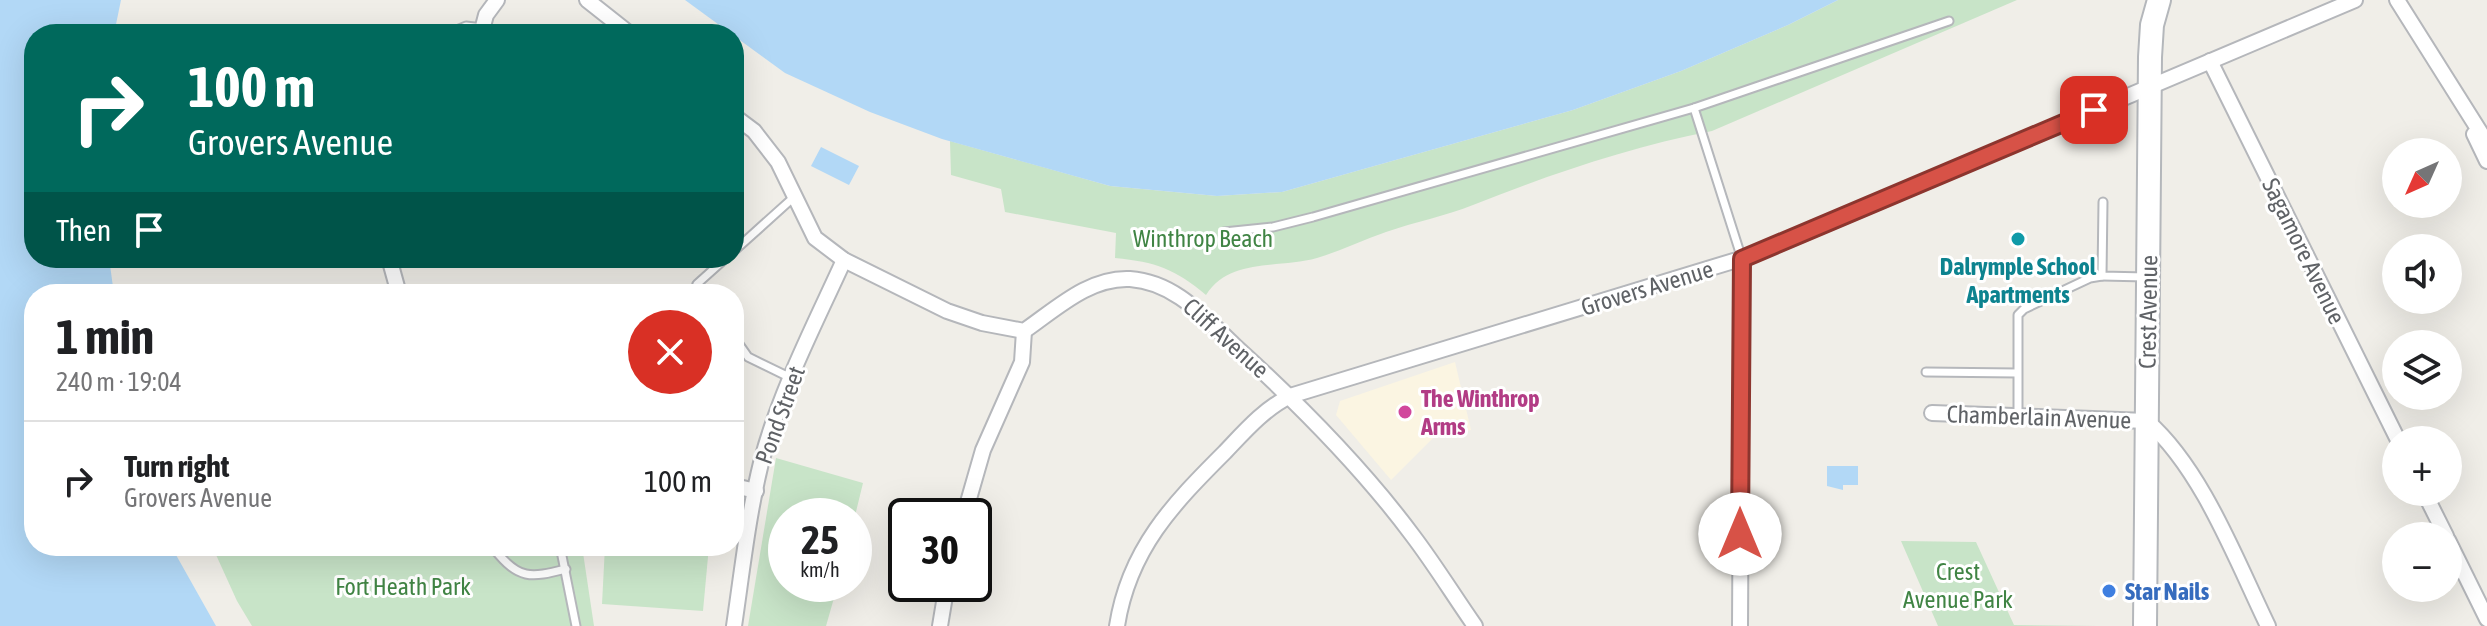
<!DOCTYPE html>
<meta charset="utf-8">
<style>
body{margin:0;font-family:"Asap Condensed",sans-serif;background:#f6f6f6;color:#202124;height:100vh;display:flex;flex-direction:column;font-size:30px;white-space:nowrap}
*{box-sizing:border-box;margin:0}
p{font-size:26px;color:#757577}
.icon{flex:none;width:44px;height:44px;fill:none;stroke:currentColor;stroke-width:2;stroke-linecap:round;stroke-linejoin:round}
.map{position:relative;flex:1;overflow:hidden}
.side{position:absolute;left:24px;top:284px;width:720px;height:272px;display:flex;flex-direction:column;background:#fff;border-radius:32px;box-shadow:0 8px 32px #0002}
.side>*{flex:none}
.guide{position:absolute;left:24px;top:24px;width:720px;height:244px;border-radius:32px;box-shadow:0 8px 32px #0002;background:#00695c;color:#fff;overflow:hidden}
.needle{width:52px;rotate:225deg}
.controls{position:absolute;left:2382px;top:138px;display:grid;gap:16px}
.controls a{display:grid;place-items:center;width:80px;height:80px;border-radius:50%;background:#fff;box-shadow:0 8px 32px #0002;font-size:40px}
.speed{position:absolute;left:768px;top:498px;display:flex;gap:16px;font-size:40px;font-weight:700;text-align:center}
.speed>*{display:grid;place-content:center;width:104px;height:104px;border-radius:50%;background:#fff;box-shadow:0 8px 32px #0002;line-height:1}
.speed small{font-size:20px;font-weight:400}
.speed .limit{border:4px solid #111;border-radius:12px;background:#fff;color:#111}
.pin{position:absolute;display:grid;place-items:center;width:68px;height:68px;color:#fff;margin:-34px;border-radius:16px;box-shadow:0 4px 12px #0006}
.me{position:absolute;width:88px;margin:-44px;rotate:0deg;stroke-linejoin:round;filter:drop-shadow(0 0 6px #0008)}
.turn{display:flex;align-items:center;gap:28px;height:168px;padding:0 32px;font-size:36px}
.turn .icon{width:104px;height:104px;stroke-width:2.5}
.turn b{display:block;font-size:56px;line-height:68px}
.then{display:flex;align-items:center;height:76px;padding:0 32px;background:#0003;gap:16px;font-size:30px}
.round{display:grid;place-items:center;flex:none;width:84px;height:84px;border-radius:42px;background:#f6f6f6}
.headline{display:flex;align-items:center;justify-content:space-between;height:136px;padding:0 32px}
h1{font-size:48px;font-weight:700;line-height:60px}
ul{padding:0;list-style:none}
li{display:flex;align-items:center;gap:24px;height:120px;padding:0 32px;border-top:2px solid #e0e0e0}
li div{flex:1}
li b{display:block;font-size:30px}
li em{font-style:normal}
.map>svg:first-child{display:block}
.commercial{fill:#fbf5e2}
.green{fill:#c8e4c8}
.water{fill:#b2d8f6}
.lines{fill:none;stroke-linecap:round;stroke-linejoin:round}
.service-casing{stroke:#b5b7bb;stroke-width:11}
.minor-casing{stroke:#b5b7bb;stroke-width:18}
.secondary-casing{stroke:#b4b7bb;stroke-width:26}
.service{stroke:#fff;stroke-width:7}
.minor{stroke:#fff;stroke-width:14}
.secondary{stroke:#fff;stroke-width:22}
.route-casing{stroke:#8c352e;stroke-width:20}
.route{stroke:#d75247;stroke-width:14}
.culture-dot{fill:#0f9aa8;stroke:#fff;stroke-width:3}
.hotel-dot{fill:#d1479c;stroke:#fff;stroke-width:3}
.shop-dot{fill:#3f7fe0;stroke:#fff;stroke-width:3}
.labels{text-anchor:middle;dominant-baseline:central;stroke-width:6;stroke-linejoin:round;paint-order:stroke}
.park-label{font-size:24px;fill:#408444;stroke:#fff}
.street-label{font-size:24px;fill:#5f6266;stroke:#fff}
.culture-label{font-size:24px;font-weight:bold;fill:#0d838f;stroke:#fff}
.hotel-label{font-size:24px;font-weight:bold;fill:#b23c85;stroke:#fff;text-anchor:start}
.shop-label{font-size:24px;font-weight:bold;fill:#366cbe;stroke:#fff;text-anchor:start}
</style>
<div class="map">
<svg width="2487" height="626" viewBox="0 0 2487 626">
<rect width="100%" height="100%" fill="#f0eee8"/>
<polygon class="commercial" points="1455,362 1471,430 1433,438 1391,480 1336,415 1340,401"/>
<g class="green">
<path d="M1838 0H2017L1712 131C1630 147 1551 174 1473 205 1445 216 1415 222 1386 232 1363 240 1341 251 1317 258 1279 269 1230 257 1206 295 1175 269 1156 262 1115 258L1116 233 1005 212 1001 189 951 175 950 141 1110 186 1217 196 1282 192 1573 110 1681 71 1788 25Z"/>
<polygon points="776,458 863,483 854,520 854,516 786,516 786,584 838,584 826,626 748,626"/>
<polygon points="1901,541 1976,542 2014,625 2098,626 1938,626"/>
<polygon points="212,546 582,546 594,626 252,626 237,601"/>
<polygon points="605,546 709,546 703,611 602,604"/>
</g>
<g class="water">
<polygon points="0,0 121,0 114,34 34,34 34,258 109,258 114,294 34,294 34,546 171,546 216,626 0,626"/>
<polygon points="685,0 1838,0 1788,25 1681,71 1573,110 1282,192 1217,196 1110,186 942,139 870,112 785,73"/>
<polygon points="821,147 859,166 849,185 811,166"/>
<polygon points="1827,466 1858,466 1858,485 1843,485 1843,490 1827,486"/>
</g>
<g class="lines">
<g class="service-casing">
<g id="service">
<polyline points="447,34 466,26 483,28"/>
<polyline points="1694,108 1742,259"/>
<polyline points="2103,202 2102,276 2146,277"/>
<polyline points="1224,232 1273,227 1313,217 1694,108 1949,21"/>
<polyline points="734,251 794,197"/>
<polyline points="704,294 697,284 726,258"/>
<polyline points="734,337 748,357 791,378"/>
<polyline points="1926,372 2017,373"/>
<polyline points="2018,416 2018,315 2024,309 2090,278 2102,276"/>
<path d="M494 546V549C519 580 530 578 566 569"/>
<polyline points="560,546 576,626"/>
</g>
</g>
<g class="minor-casing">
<g id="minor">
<polyline points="587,0 630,34"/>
<polyline points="2397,0 2487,143"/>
<polyline points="481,34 486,15 497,0"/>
<polyline points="2210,61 2398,440"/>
<path d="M734 116 754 131 778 162 815 238 844 260 947 311 982 323 1024 331C1056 309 1089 277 1130 279 1175 282 1204 317 1235 346 1299 404 1361 466 1413 536 1435 565 1454 596 1475 626"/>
<polyline points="2474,134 2487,161"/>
<polyline points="389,258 399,294"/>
<path d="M1932 413 2147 421C2202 469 2236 560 2268 626"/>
<polyline points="734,486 756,491"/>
<polyline points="2424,492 2446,536"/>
<polyline points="964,516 983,450 1022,362 1024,331"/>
<polyline points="2448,540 2487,619"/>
<path d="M734 626C742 572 748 516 761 463 779 393 814 326 844 260"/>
<polyline points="940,626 947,584"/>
<path d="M1117 626C1129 549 1173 504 1225 452 1245 431 1264 409 1290 396L1750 256 2355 0"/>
<polyline points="1740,626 1742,259"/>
</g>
</g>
<g class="secondary-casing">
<polyline id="secondary" points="2145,626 2150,57 2152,25 2159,0"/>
</g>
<use href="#service" class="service"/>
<use href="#minor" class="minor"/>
<use href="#secondary" class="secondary"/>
</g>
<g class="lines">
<g class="route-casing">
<polyline id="route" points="1740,534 1742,259 2094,110"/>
</g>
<use href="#route" class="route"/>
</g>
<circle class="culture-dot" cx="2018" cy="239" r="8"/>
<circle class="hotel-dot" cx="1405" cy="412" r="8"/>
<circle class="shop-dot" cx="2109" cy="591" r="8"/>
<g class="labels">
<g class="park-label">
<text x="1203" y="238">Winthrop Beach</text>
<text x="1958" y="571">Crest<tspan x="1958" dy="28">Avenue Park</tspan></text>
<text x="403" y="586">Fort Heath Park</text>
</g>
<g class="street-label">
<text transform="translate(2304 251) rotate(64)">Sagamore Avenue</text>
<text transform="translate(1647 288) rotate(-17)">Grovers Avenue</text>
<text transform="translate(2148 312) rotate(-89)">Crest Avenue</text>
<text transform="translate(1226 338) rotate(42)">Cliff Avenue</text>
<text transform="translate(780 415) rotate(-70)">Pond Street</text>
<text transform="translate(2039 417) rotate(2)">Chamberlain Avenue</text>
</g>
<g class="culture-label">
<text x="2018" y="266">Dalrymple School<tspan x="2018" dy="28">Apartments</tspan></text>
</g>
<g class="hotel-label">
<text x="1421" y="398">The Winthrop<tspan x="1421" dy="28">Arms</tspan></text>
</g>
<g class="shop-label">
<text x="2125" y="591">Star Nails</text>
</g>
</g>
</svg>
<div class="controls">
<a><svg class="needle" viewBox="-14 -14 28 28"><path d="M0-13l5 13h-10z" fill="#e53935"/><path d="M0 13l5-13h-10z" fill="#757577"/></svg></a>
<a><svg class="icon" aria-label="sound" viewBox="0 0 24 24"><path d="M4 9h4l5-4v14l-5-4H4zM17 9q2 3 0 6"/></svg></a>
<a><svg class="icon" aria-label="layers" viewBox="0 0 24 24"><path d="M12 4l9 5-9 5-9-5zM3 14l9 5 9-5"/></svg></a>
<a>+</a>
<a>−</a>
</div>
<div class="speed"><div>25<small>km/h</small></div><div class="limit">30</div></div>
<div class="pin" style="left:2094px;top:110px;background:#d93025"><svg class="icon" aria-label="arrive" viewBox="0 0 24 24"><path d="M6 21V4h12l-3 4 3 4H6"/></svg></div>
<svg class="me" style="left:1740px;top:534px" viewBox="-20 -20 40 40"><circle r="19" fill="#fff"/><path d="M0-13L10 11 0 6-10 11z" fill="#d75247"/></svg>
<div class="guide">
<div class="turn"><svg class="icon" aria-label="right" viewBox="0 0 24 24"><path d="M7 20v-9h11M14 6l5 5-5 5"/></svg><div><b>100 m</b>Grovers Avenue</div></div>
<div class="then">Then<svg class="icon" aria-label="arrive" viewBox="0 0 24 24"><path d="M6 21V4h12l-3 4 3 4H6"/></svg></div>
</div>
<section class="side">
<div class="headline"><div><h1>1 min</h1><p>240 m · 19:04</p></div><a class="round" style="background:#d93025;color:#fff"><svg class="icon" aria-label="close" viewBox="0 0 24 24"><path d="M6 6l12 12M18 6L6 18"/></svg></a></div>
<ul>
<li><svg class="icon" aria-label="right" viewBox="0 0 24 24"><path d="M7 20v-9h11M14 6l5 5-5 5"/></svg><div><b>Turn right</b><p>Grovers Avenue</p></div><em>100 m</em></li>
</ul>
</section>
</div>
